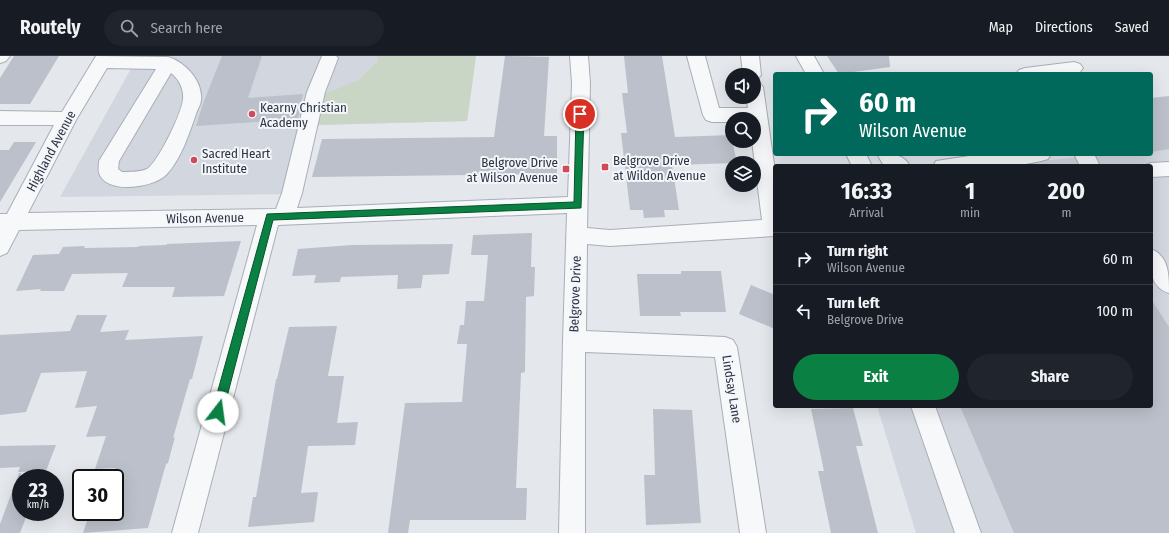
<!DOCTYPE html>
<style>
body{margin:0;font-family:"Fira Sans Condensed",sans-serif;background:#20242c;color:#f1f3f6;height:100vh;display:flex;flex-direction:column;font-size:15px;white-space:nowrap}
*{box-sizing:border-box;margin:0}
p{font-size:13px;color:#9ea1a6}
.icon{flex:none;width:22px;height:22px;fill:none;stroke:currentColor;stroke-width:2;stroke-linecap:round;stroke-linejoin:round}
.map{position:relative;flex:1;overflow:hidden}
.panel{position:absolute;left:773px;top:108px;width:380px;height:244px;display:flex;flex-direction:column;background:#171b24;border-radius:4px;box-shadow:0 4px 16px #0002}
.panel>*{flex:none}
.hud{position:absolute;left:773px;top:16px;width:380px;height:84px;border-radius:4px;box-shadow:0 4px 16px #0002;background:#00695c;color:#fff;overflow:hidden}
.controls{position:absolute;left:725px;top:12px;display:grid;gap:8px}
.controls a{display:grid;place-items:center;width:36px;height:36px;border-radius:50%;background:#171b24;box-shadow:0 4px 16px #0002;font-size:20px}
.speed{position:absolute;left:12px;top:413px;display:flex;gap:8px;font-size:20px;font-weight:700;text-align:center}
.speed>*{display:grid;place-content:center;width:52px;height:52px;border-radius:50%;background:#171b24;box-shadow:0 4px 16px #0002;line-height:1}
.speed small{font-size:10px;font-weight:400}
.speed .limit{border:2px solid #111;border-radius:6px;background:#fff;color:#111}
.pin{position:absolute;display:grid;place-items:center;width:34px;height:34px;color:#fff;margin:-17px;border:2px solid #fff;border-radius:50%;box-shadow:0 1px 4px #0007}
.me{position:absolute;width:44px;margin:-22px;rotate:15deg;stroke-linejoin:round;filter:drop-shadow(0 0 3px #0008)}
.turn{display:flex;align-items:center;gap:14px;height:84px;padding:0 20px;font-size:18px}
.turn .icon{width:52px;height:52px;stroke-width:2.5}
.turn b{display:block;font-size:28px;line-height:34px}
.eta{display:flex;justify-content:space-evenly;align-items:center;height:68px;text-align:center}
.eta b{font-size:24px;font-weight:700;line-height:28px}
.action{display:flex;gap:8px;margin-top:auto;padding:8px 20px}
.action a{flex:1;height:46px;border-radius:24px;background:#0b8043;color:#fff;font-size:16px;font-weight:700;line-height:46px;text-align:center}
.action a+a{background:#20242c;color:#f1f3f6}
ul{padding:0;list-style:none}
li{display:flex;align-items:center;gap:12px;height:52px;padding:0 20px;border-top:1px solid #363941}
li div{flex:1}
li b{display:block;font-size:15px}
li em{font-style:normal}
header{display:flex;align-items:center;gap:24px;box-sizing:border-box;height:56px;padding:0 20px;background:#171b24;border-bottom:1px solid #363941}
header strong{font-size:19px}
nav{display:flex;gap:22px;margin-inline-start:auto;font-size:14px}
.search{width:280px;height:36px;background:#20242c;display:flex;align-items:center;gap:10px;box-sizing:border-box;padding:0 14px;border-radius:22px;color:#9ea1a6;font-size:15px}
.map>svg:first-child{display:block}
.built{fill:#d2d6de}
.green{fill:#c9d6c5}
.building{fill:#bbc0ca}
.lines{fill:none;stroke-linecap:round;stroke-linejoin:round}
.minor-casing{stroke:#a9aeb7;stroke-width:2}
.minor{fill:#f7f8fa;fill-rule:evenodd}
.route{fill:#0b8043;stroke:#07532c}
.poi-dot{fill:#d1495b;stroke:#f4f6f9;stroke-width:1.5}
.labels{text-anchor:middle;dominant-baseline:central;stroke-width:4;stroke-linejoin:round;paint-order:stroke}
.poi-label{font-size:13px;fill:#2b3445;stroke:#f4f6f9;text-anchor:start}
.street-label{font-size:13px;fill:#2b3445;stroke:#f4f6f9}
</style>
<header>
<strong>Routely</strong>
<div class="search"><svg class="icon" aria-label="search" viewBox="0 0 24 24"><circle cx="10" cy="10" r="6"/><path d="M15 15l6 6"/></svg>Search here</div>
<nav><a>Map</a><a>Directions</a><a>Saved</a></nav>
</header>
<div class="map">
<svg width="1169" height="477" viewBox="0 0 1169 477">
<rect width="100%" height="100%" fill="#e4e7ec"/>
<g class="built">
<polygon points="138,0 476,0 467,65 315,69 300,138 60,141"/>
<polygon points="1169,93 1169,477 916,477 877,350 1151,350 1151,110 988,110 1113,98 1151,98 1151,94"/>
</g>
<polygon class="green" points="377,0 476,0 467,65 315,69 325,38 359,24 378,5"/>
<g class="building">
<polygon points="14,0 59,0 30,48 0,48 0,22"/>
<polygon points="222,0 262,0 248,42 303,38 298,63 196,70 204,45"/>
<polygon points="505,0 549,1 544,80 557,80 557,118 312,121 322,83 494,81"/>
<polygon points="624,0 662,0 675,81 731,79 737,107 672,109 679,154 664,154 665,161 644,162 643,154 630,154 621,77 627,77 622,37 628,37"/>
<polygon points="827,0 889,0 890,11 839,18"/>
<polygon points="1169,40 1169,93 1151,96 1151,42"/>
<polygon points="14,86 36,86 0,146 0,94 9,94"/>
<polygon points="532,177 531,211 535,211 534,240 526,241 525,316 521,317 516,432 527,432 526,464 410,464 408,477 388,477 405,347 462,346 467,288 457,288 460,269 464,269 466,245 484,245 488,199 471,199 473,179"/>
<polygon points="241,185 224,240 172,241 175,231 122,231 128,217 72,218 64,235 40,235 41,233 16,235 33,199 59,198 63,191 85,190 84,192 138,191 139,190 166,189 167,188"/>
<polygon points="453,188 449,218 423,219 421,232 397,233 398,219 341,221 340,226 314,227 316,219 292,220 298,193 352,189"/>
<polygon points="681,215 721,215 726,256 680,256 681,260 640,260 637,218 681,218"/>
<polygon points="751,229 775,239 775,273 739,258"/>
<polygon points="1151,243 1169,271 1169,477 1014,477 960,350 1151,350"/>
<polygon points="77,259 107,259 100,276 129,274 125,284 203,280 192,323 190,323 173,382 175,381 168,407 166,408 148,472 83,477 90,456 115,456 115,412 95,413 106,380 86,381 97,350 75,352 87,315 41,317 26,356 0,359 0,279 70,275"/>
<polygon points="337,270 328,320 344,320 337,367 358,366 355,389 308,390 301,437 318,436 314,466 248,471 253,441 256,441 276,323 277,323 289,271"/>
<polygon points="853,352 863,390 856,390 878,477 831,477 818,415 824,415 811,353"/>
<polygon points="653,353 692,354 701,467 646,469 644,419 655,419"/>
<polygon points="56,389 46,415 18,416 20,411 0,412 0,390"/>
<polygon points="19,417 21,417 21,456 28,456 20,477 0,477 0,468"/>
</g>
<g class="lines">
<g class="minor-casing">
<g id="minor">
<polygon points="0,0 10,0 6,5 0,7"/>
<path d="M96 0 168 1C185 6 203 25 201 44 201 48 197 54 196 58 189 78 181 103 167 118 154 132 106 139 99 117 98 114 99 109 99 105L156 13 107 12 76 64 28 157 276 153 282 137 307 36 322 0H336L338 2 325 36 302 137 297 152 568 141 572 27 570 0H588L590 27 587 172 610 174 762 164 752 85H754V63H732V66H712L706 64 703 59 687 0H705L719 52H748L746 41H754V25L760 27 763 31 775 115V180L610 190 587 188 586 275 725 281 733 284 737 291 766 477H740L715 301 585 296V477H559L563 285 567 157 278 169 198 477H172L257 169 19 174 7 197 0 200V158H7L54 69H0V55L62 56ZM171 17C179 23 184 33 183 43 182 57 158 106 147 113 141 116 129 116 122 116L118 113 119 105Z"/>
<polygon points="741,0 759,0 761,19 758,23 754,24 754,19 743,19"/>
<polygon points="796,0 814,0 824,18 806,18"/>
<polygon points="1074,6 1080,8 1083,12 1080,16 1073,18 1016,18 1019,14 1025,12"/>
<polygon points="846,98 866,98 872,110 852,110"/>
<path d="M877 98C891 98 903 97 910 110H884Z"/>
<path d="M982 98H1051L1048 103C1012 114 971 110 933 110L936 105Z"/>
<polygon points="1074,98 1094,98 1100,110 1080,110"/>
<polygon points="1169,106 1169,120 1151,121 1151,110 1143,110 1151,107"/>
<path d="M1151 193C1169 200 1169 219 1169 237 1148 230 1151 211 1151 193Z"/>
<polygon points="911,350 935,350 981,477 955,477"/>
</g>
</g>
<use href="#minor" class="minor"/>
</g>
<polygon class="route" points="580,55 584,58 581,152 273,164 223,356 221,360 218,361 214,360 212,356 267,158 574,146 576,58"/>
<g class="poi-dot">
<circle cx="252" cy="58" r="4"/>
<circle cx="194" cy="104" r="4"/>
<rect x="601" y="107" width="8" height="8" rx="2"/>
<rect x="562" y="109" width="8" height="8" rx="2"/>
</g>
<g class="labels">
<g class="poi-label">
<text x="260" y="51">Kearny Christian<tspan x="260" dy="15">Academy</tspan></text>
<text x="202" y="97">Sacred Heart<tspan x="202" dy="15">Institute</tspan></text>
<text x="613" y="104">Belgrove Drive<tspan x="613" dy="15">at Wildon Avenue</tspan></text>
<text x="558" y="106" text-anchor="end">Belgrove Drive<tspan x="558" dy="15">at Wilson Avenue</tspan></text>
</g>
<g class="street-label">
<text transform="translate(51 95) rotate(-62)">Highland Avenue</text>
<text transform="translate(205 162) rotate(-1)">Wilson Avenue</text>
<text transform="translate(575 238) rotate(-88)">Belgrove Drive</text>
<text transform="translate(732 333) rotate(81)">Lindsay Lane</text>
</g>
</g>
</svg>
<div class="controls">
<a><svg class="icon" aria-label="sound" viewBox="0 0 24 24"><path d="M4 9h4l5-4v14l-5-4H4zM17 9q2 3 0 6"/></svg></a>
<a><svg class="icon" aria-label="search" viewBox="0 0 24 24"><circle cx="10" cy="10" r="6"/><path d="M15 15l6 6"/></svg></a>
<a><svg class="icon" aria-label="layers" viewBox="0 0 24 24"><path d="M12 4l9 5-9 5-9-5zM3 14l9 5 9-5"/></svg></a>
</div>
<div class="speed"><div>23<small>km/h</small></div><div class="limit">30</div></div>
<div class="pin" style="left:580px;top:58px;background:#d93025"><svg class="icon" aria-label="arrive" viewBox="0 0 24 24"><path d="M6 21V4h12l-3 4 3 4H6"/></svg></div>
<svg class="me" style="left:218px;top:356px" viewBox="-20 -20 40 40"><circle r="19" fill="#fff"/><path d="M0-13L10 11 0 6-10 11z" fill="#0b8043"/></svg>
<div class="hud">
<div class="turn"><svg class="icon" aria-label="right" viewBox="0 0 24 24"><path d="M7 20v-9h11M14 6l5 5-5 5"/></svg><div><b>60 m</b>Wilson Avenue</div></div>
</div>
<section class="panel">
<div class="eta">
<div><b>16:33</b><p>Arrival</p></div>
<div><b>1</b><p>min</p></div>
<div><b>200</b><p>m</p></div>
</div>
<ul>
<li><svg class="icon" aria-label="right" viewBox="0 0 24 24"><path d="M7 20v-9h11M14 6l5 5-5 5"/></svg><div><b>Turn right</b><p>Wilson Avenue</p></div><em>60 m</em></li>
<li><svg class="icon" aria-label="left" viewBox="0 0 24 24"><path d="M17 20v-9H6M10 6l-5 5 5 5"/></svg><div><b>Turn left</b><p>Belgrove Drive</p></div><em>100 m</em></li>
</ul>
<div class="action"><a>Exit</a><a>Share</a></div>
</section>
</div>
